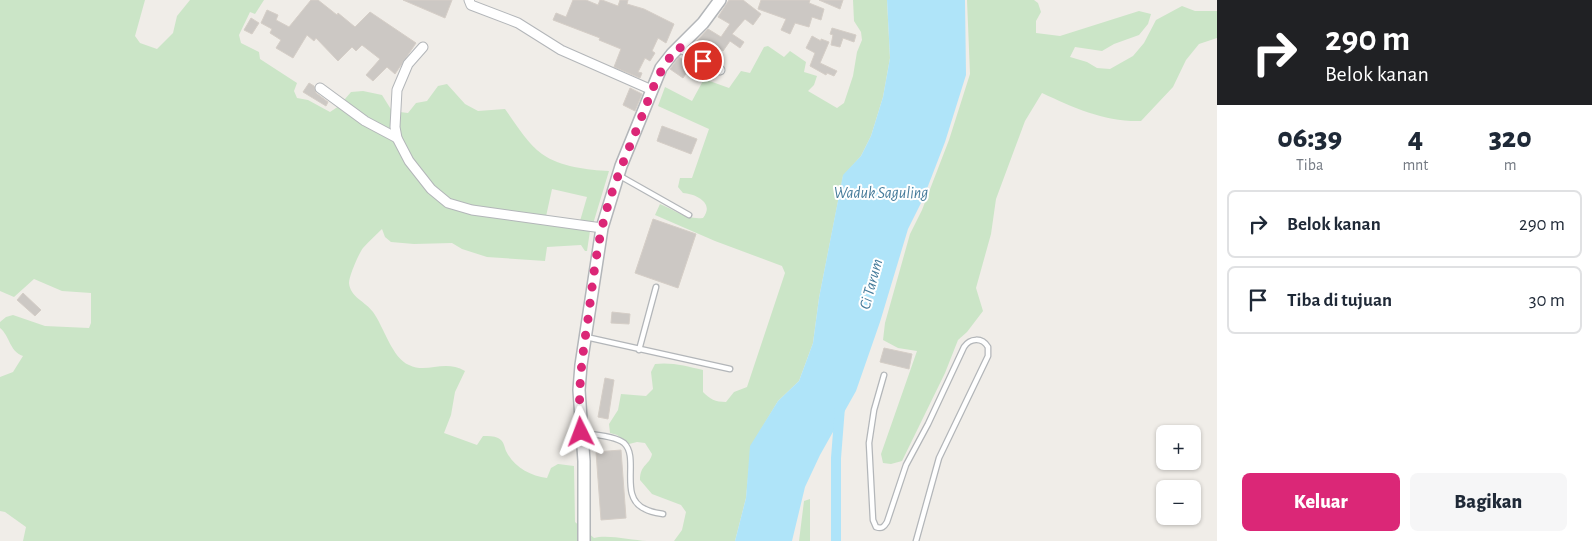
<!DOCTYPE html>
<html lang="id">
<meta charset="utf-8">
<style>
body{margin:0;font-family:"Alegreya Sans",sans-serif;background:#f6f6f7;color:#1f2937;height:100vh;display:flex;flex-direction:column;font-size:19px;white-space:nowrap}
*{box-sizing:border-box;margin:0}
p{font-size:16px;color:#747a83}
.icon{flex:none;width:28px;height:28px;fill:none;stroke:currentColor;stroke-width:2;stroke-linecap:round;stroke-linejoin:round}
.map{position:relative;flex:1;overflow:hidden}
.panel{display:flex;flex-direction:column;background:#fff;width:375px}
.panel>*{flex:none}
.banner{background:#202124;color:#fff;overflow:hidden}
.fabs{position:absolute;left:1156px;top:425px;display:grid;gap:10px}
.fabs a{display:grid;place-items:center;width:45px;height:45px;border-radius:8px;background:#fff;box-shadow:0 1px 4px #0004;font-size:25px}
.pin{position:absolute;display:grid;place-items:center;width:42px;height:42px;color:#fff;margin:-21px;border:2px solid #fff;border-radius:50%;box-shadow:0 1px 5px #0007}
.me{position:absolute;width:55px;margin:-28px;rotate:357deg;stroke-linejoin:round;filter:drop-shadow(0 0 4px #0008)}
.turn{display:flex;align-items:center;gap:18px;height:105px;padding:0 25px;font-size:22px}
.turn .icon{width:65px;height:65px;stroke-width:2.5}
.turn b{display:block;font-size:35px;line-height:42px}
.eta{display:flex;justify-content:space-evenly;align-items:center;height:85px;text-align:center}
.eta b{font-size:30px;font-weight:800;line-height:35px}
.button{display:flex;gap:10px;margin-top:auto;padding:10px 25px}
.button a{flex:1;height:58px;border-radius:8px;background:#db2777;color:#fff;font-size:20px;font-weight:800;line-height:58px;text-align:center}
.button a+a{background:#f6f6f7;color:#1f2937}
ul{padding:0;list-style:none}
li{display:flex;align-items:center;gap:15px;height:68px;margin:0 10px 8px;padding:0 15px;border:2px solid #e0e1e3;border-radius:8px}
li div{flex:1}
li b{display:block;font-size:19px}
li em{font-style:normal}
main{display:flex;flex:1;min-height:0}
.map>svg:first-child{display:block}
.green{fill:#cbe5c7}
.water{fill:#afe4f9}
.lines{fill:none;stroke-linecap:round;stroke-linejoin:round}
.canal{stroke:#afe4f9;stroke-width:10}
.building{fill:#ccc8c4;stroke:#d5cec7}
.service-casing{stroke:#b3b6b9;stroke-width:7}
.minor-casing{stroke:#b3b6b9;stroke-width:11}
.tertiary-casing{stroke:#b3b6b9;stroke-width:14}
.service{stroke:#fff;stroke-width:4.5}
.minor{stroke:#fff;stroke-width:9}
.tertiary{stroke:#fff;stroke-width:11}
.route{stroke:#db2777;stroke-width:9;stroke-dasharray:0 16.2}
.labels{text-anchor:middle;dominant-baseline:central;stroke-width:4;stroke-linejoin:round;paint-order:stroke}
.water-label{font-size:16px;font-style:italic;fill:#457b9a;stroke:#fff}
</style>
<main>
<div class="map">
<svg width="1217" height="541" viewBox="0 0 1217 541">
<rect width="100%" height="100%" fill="#f0ede8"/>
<g class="green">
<path d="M0 0H145L135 36 140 43 157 49 173 33 177 16 190 0H264L255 14 250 12 239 35 241 43 259 52 260 59 297 83 294 91 297 98 308 100 330 112 339 106 351 92 363 91 382 95 392 111 408 113 416 103 427 101 438 86 447 84 465 104 478 111 505 109C516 124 527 143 542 154 560 167 588 170 609 171L593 224 580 221 587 197 552 189 545 221 590 231 587 251H585L581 245 547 247 545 261 487 257 462 249 452 243 414 244 391 242 385 237 382 229C376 235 369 241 363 248 359 253 349 276 349 283 350 297 366 302 373 312 384 327 392 358 409 365 427 374 444 359 465 371L455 392 451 415 444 433 477 445 483 436C488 436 494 436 498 438 504 441 504 446 506 451 514 467 530 476 547 478L551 468 558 464 574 466 575 522 594 538C606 534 632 540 647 541H23L26 527 5 512 0 511V377L13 372 23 356C9 351 10 336 0 328V322L6 317 13 315 45 326 89 328 91 323V293L62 291 34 279 14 297 0 291Z"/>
<path d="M853 0H887L890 58 883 97 871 136 861 156 843 176 819 298 813 343 799 381 778 401 751 446 746 498 735 541H674L682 530 686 512 681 505 652 494 640 480C640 464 650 465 652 454L645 443 637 442 629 444 617 435 610 433 609 424 618 410 621 394 646 396 653 389 651 372 655 364C672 362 686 366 703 370V392C710 399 715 402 726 402L734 392 747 387 785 273 782 266 715 241 655 215 660 204C675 210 686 220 703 218 715 203 696 194 683 193L678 187 680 178H692L709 129 658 106 665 87 692 101 704 79 729 88 741 71 750 73 764 47 768 46 784 57 790 51 806 62 804 72 817 76 814 85 808 91 837 108 844 103 853 76 857 52 862 40 861 32 854 21Z"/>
<path d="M967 0H1034L1038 3 1041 12 1036 21V33L1060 36 1139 11 1151 14 1148 24 1139 35 1114 44 1102 51 1075 47 1070 57 1087 62 1097 68 1110 69 1133 56 1144 43 1156 20 1182 6 1195 11H1217V38L1199 44 1186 60 1173 87 1141 121C1105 122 1074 108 1042 93L1025 121 996 199 991 234 976 288 983 311 967 332 958 340 945 373 902 461 891 464 883 463 881 454 917 351 898 348 883 340 885 323 910 234 922 210 949 140 970 74Z"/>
<polygon points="810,499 810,541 799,541 804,501"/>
</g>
<polygon class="water" points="887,0 965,0 966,75 945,142 923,199 908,229 880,322 856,391 820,455 805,487 792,541 735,541 746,498 750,446 778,401 799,381 813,343 819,298 843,175 861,156 871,136 883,97 890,58"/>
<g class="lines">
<polyline class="canal" points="836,541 836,458 840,407"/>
</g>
<g class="building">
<polygon points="311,0 318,0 337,15 338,13 355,27 370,12 416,43 395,74 387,67 373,81 366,75 380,59 362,45 356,51 352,47 338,61 316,38 314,41 307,35 293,58 276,48 281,40 270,33 272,29 261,23 267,10 278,15 276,20 289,27"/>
<polygon points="403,0 452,0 445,18"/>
<polygon points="573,0 586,0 598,5 600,0 602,0 618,6 620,0 628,0 627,4 644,9 674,24 666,43 658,38 652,51 655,53 650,61 645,58 638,72 642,73 640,78 614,67 621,49 599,40 600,38 553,20 556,13 566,17"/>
<polygon points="729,0 743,0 761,14 753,25 745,19 732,34 744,42 740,48 730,41 723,51 714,45 708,56 694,48 696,45 694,44 708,29 721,37 730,24 718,17"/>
<polygon points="761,0 810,0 809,3 824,9 821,20 812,17 809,27 795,23 790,34 781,30 786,19 758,9"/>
<polygon points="819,0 843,0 840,9"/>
<polygon points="251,18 259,23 252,34 244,30"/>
<polygon points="832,28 856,35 854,42 843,38 840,47 831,45 833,35 830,34"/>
<polygon points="812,36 821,41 821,39 829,42 820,63 837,71 834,76 827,73 826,75 810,66 815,53 806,48"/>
<polygon points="679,57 691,66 683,78 670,69"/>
<polygon points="309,83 314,86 316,93 328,102 326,106 303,92"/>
<polygon points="630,88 642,94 635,111 623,105"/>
<polygon points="662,126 697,139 691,154 657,141"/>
<polygon points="653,219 696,234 678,288 635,273"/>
<polygon points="23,293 41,310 35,316 17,300"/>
<polygon points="612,312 630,314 629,324 611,323"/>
<polygon points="884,348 912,354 909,369 880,362"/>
<polygon points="605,378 614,380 608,419 598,417"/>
<polygon points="621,450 626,518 601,520 596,452"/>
</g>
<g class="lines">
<g class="service-casing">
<g id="service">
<polyline points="620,176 689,215"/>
<polyline points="586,337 730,369"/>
<polyline points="639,350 656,287"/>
<path d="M884 375 874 410 869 443 873 520 876 527C882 529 884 527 887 522L906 465 928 424 964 347C970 338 982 337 988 347V356L939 458 916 541"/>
<path d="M582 433C592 434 616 436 624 443 640 458 618 497 645 509 650 512 657 513 663 514"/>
</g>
</g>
<g class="minor-casing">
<g id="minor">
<polyline points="469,0 471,5 518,23 561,50 652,90"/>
<polyline points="423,47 408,64 397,90 395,127 397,138 409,161 431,189 448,203 472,210 602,228"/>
<polyline points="679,47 720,70"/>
<polyline points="320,88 365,121 397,138"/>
</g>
</g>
<g class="tertiary-casing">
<polyline id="tertiary" points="584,541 584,461 579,390 581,365 602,228 621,166 661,68 672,54 703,23 720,0"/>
</g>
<use href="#service" class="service"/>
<use href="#minor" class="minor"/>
<use href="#tertiary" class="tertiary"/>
</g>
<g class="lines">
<path class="route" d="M581 432C577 394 582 357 588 319 592 289 595 258 602 228 610 191 626 156 640 121 651 94 658 68 679 47L703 61"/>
</g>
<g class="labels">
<g class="water-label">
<text x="881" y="193">Waduk Saguling</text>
<text transform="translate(871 284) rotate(-75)">Ci Tarum</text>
</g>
</g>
</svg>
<div class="fabs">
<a>+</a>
<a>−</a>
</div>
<div class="pin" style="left:703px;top:61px;background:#d93025"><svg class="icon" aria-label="arrive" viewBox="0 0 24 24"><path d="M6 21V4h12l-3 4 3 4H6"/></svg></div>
<svg class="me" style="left:581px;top:432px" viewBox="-20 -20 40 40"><path d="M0-17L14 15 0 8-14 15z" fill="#db2777" stroke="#fff" stroke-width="4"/></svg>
</div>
<section class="panel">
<div class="banner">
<div class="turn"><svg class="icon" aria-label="right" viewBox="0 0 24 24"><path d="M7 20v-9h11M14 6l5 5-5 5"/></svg><div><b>290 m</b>Belok kanan</div></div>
</div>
<div class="eta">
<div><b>06:39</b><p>Tiba</p></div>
<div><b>4</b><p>mnt</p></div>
<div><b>320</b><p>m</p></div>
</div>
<ul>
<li><svg class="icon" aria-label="right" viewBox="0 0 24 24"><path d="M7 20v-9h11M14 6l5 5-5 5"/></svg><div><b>Belok kanan</b></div><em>290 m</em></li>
<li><svg class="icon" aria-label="arrive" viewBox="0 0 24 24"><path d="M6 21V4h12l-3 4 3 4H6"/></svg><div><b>Tiba di tujuan</b></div><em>30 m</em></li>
</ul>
<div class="button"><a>Keluar</a><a>Bagikan</a></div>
</section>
</main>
